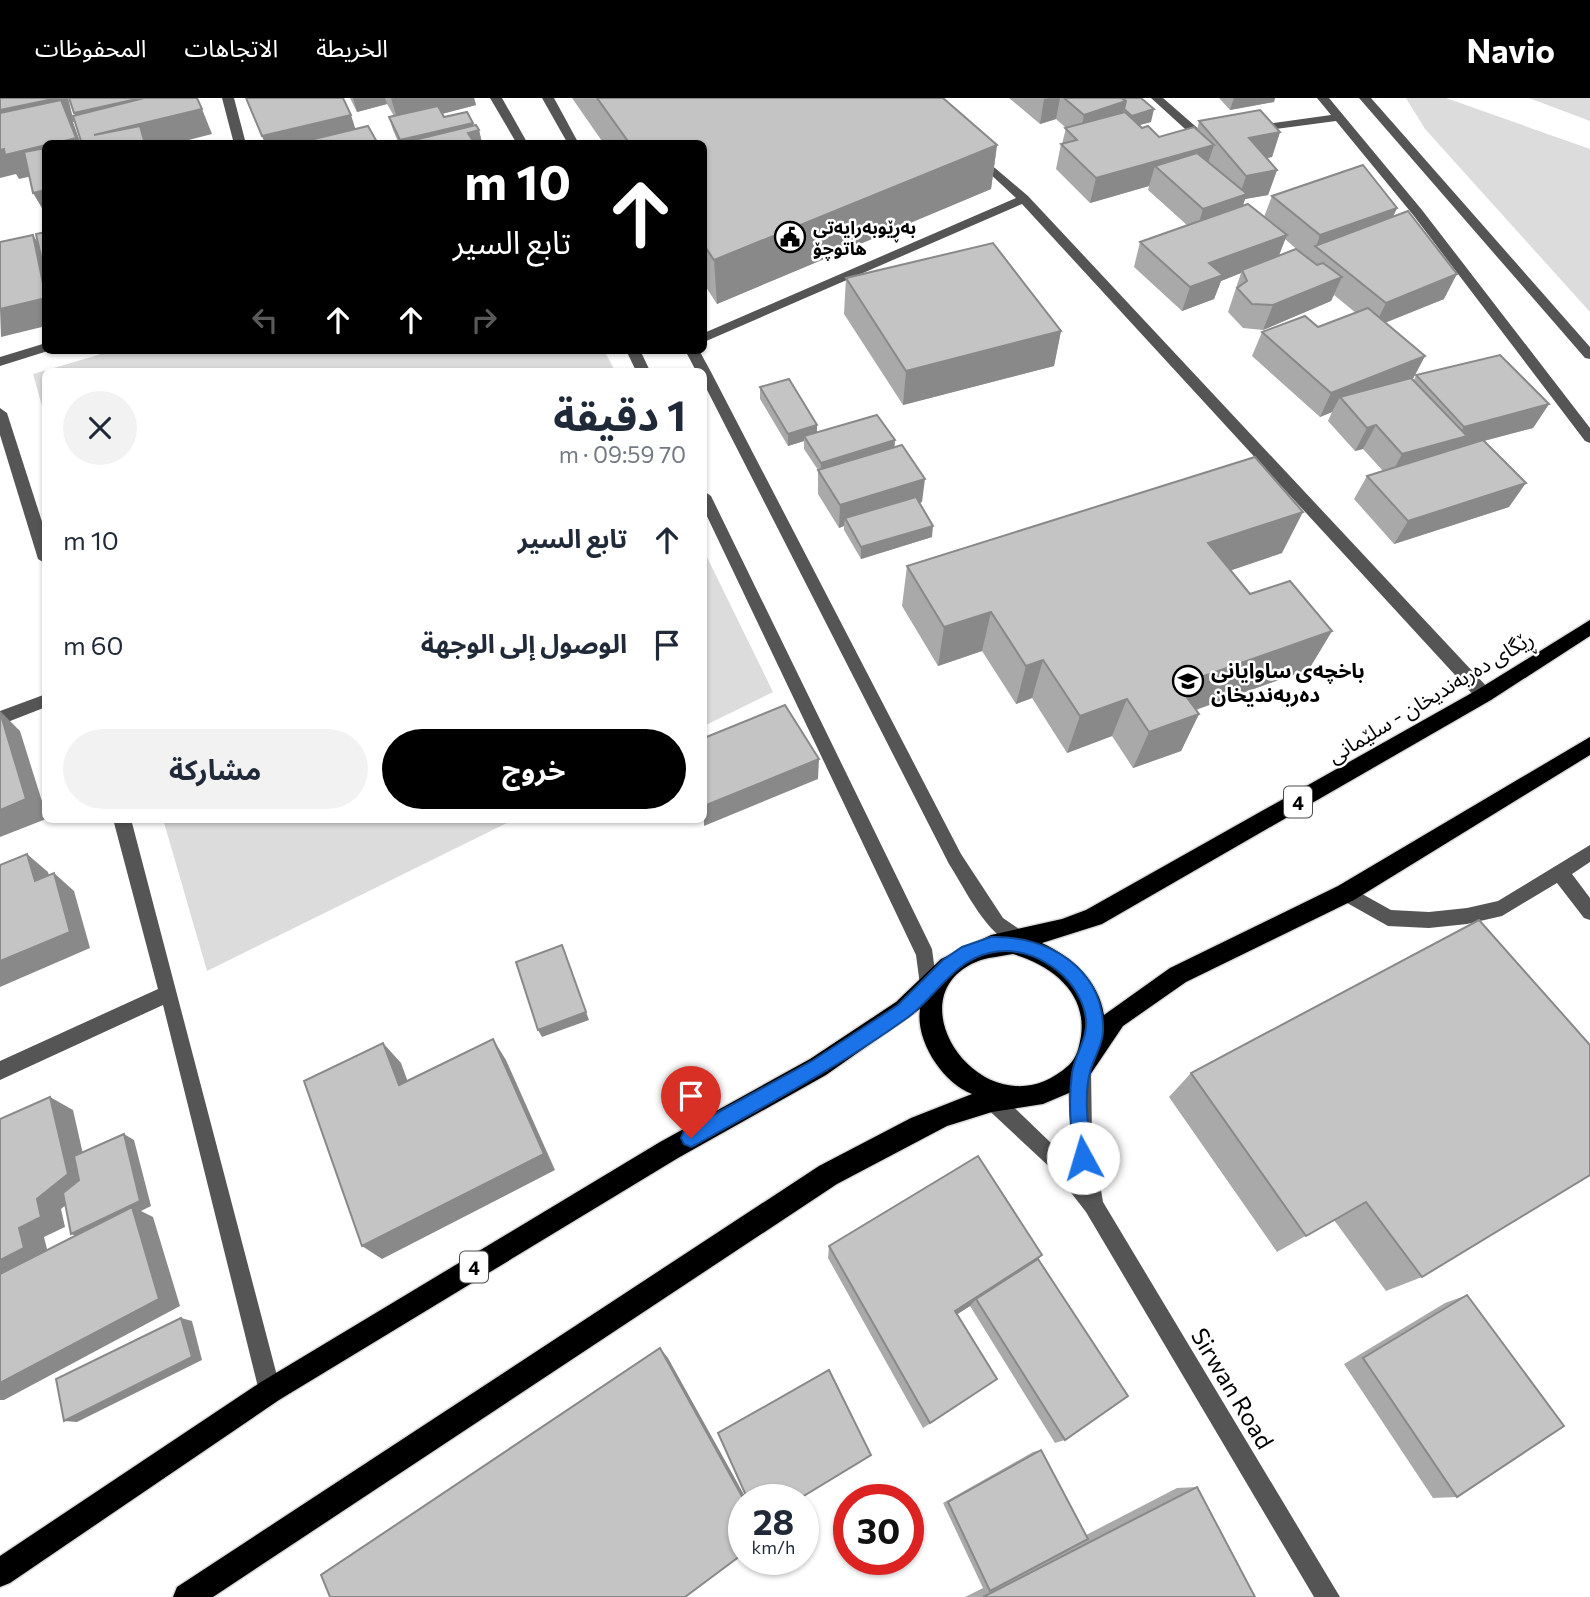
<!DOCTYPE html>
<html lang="ar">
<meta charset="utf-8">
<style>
body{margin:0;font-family:Commissioner,"Noto Sans Arabic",sans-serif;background:#f2f2f3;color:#1f2937;direction:rtl;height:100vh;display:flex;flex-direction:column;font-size:26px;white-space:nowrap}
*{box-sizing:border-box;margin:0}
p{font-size:23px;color:#747a83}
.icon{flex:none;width:38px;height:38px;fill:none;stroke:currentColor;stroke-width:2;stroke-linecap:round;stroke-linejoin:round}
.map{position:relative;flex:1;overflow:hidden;direction:ltr}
.side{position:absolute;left:42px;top:270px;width:665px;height:455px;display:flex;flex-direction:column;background:#fff;border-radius:10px;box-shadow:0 2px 5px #0004;direction:rtl}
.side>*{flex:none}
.hud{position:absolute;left:42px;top:42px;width:665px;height:214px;border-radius:10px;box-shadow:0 2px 5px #0004;direction:rtl;background:#000;color:#fff;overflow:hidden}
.speed{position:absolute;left:728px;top:1386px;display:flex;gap:14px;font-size:35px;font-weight:700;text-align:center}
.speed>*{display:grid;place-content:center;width:91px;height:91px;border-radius:50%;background:#fff;box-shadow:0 2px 5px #0004;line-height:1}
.speed small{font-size:18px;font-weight:400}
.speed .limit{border:10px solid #d22;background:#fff;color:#111}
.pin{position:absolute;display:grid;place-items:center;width:60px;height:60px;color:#fff;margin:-72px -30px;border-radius:50% 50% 50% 0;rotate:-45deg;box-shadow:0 0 7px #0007}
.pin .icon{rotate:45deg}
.me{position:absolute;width:77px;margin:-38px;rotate:354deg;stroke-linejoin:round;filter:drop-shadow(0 0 5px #0008)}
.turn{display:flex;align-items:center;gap:24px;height:147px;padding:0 21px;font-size:32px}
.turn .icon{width:91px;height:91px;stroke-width:2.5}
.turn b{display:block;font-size:49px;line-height:60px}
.lanes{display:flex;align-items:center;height:66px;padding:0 21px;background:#0003;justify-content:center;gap:35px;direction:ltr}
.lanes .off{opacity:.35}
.round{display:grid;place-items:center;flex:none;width:74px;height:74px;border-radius:37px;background:#f2f2f3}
.headline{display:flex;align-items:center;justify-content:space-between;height:119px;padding:0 21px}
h1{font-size:42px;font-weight:700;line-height:52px}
.primary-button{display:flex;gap:14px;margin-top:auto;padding:14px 21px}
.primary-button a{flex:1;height:80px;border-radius:42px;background:#000;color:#fff;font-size:28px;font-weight:700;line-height:80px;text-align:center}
.primary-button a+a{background:#f2f2f3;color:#1f2937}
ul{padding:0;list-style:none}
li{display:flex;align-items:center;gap:21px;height:105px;padding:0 21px}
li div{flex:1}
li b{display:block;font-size:26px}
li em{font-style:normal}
header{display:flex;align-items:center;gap:42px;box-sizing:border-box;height:98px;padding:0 35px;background:#000;color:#fff}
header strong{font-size:33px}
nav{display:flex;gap:38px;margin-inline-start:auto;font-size:24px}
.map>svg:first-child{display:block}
.green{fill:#dcdcdc}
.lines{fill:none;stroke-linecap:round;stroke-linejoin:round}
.highway-casing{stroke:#dbdbdb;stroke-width:3}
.minor{fill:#555;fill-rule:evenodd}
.highway{fill:#000;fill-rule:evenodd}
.wall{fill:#a9a9a9;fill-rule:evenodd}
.shaded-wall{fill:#898989}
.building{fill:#c4c4c4;stroke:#898989;stroke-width:2}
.route{fill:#1a73e8;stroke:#114b97;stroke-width:2}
.labels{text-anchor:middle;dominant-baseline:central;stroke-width:5;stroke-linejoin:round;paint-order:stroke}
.far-poi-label{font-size:18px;font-weight:bold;fill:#000;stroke:#fff;text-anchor:start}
.shield{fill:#fff;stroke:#4c4c4c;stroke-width:2}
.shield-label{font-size:19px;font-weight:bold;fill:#000}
.poi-label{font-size:21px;font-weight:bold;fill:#000;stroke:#fff;text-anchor:start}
.street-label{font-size:21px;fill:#000;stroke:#fff}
.near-street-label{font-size:24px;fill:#000;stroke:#fff}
</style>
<header>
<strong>Navio</strong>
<nav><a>الخريطة</a><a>الاتجاهات</a><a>المحفوظات</a></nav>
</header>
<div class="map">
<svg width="1590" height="1499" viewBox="0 0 1590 1499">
<rect width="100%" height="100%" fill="#fff"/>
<g class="green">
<polygon points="1406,0 1446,0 1590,51 1590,214 1425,31"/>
<polygon points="1529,0 1590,0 1590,23"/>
<polygon points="115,252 604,252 615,273 46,273 45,319 33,276"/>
<polygon points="704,453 773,594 704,628"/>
<polygon points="163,721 515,721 207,873"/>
</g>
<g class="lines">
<g class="highway-casing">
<path id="highway" d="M1590 522V538L1491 602 1102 826 1042 845C1072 859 1099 883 1104 917L1170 870 1338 788 1590 639V657L1354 802 1186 884 1123 928 1088 980 1069 995 1043 1006 992 1014 947 1028 837 1086 213 1499H173L177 1489 819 1068 911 1020 972 996C943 985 915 943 920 911L826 977 678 1060 279 1302 10 1485 0 1489V1458L261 1284 660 1044 810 961 896 904 941 861 991 837 1062 821 1086 812 1477 592ZM1013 856C1051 867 1087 894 1081 938 1079 949 1077 959 1069 967 987 1042 885 896 981 862 991 859 1003 858 1013 856Z"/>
</g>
<g class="minor">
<polygon points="222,0 234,0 246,46 234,46"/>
<polygon points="490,0 502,0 528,46 517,46"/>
<polygon points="542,0 554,0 579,46 568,46"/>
<polygon points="1151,0 1163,0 1202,34 1211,34 1217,37 1211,40 1195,40"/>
<polygon points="1317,0 1329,0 1422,112 1590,330 1590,345 1585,343 1414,118 1336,23 1252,34 1246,31 1252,28 1331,17"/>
<polygon points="1359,0 1371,0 1590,249 1590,261 1585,260"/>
<polygon points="976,54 1028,98 1490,592 1492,597 1490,602 1478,602 1022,106 704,244 704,235 1016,100 972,59 970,57"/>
<polygon points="46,245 46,252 51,252 0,268 0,259"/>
<polygon points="626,252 640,252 650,273 636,273"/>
<path d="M685 252H699L711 274 961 756 1003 820 1032 840 1035 846 1032 852 1026 854C987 840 970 799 949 766L704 286V273H696Z"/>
<polygon points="0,310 7,315 46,436 46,466 38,461 0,337"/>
<polygon points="704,393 711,398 932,851 938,896 936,902 929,905 922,902 916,857 704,412"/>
<polygon points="46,596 46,609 0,627 0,613"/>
<polygon points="113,721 131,721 281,1293 278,1301 270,1304 262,1301 259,1293 163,907 0,982 0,963 158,891"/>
<polygon points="1590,747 1590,764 1572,776 1590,800 1590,822 1584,820 1557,785 1502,818 1467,826 1429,830 1388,828 1340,801 1337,795 1340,789 1346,787 1391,812 1429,814 1467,810 1498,803"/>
<path d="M1081 963 1088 965 1091 972 1092 1038 1103 1104 1340 1499H1314L1086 1114 1055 1074 981 1005 978 998 981 991 988 988 995 991 1076 1069C1072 1041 1063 991 1074 965Z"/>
</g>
<use href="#highway" class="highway"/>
</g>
<g class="wall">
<polygon points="350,0 474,0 476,7 442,16 444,19 474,28 479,32 482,45 399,46 393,32 389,19 394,18 387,6 357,14"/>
<polygon points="572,0 943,0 997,47 991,91 717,206 704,186 704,46 604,46"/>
<path d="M1009 0H1141L1151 24 1139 27 1142 30 1159 39 1197 32 1199 23 1280 34 1272 59 1267 60 1277 72 1268 97 1245 101 1243 108 1264 119 1272 98 1397 110 1393 119 1444 201 1385 225 1425 258 1413 281 1414 282 1416 277 1549 306 1533 330 1484 343 1509 409 1394 446 1354 401 1367 378 1383 373 1363 351 1355 353 1328 323 1332 314 1320 319 1252 258 1262 234 1318 229 1356 215 1334 197 1331 203 1263 232 1243 230 1228 214 1241 175 1221 183 1214 201 1182 213 1134 169 1140 144 1188 128 1148 92 1149 88 1090 105 1056 71 1061 46H1062L1066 30 1056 21 1040 26ZM1285 141 1309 162 1279 158Z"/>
<polygon points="1219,0 1275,0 1274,4 1230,12"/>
<polygon points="846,180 1061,233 1054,268 903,307 844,216"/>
<polygon points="760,289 817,327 817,335 895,342 894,350 922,404 919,405 932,439 861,461 844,432 844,428 839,430 818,396 818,372 804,351 804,343 788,348 760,301"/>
<polygon points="1282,455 1230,472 1250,496 1332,533 1309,571 1196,612 1199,616 1181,653 1133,670 1112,638 1067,655 1032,600 1016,606 982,553 938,568 902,508 907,468"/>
<polygon points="1479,822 1422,1179 1386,1193 1334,1122 1277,1154 1169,999 1191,975"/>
<polygon points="829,1148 1042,1157 1038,1161 1065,1342 1055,1345 970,1208 957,1216 987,1288 923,1330 828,1160"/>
<polygon points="1467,1197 1457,1399 1433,1400 1344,1266 1445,1205"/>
<polygon points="1041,1352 1086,1437 1177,1390 1197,1389 1255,1499 965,1499 983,1490 943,1405 1033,1354"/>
</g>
<g class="shaded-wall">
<polygon points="58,0 68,0 74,24 73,24 81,46 53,46 0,40 0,12"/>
<polygon points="71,0 202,11 212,36 173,46 98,46 87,40 74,15"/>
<polygon points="353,0 385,0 387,6 357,14"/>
<polygon points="391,0 474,0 476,7 399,27"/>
<polygon points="1049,0 1060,0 1056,21 1040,26 1044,1"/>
<polygon points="1234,0 1275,0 1274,4 1230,12"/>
<polygon points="1126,3 1120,28 1079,41 1084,17"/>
<polygon points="1154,11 1151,24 1129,30 1132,18"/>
<polygon points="351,17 359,42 311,46 265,46 262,38"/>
<polygon points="473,25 475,33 479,32 482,45 401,46 400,42"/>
<polygon points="1280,34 1272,59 1241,65 1249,40"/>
<polygon points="0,42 46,47 46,75 19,81 16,76 0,80"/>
<polygon points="997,47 991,91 717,206 714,162"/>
<polygon points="1214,47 1206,71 1155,68 1149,88 1090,105 1096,80"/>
<polygon points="1277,72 1268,97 1245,101 1238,121 1196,135 1203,111 1239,99 1246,78"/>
<polygon points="46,92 46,117 33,95"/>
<polygon points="1397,110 1385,135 1316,149 1320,137"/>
<polygon points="33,137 46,157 46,199"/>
<polygon points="1287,137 1277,162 1242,172 1241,175 1221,183 1214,201 1182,213 1190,189 1209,165"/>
<polygon points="1457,176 1444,201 1374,229 1386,205"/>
<polygon points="1342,179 1331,203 1263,232 1273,207"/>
<polygon points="46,200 46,228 1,239 0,211"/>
<polygon points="1061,233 1054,268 903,307 906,273"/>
<polygon points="1425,258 1412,282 1340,299 1332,314 1320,319 1331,295"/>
<polygon points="1549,306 1533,330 1460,349 1389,380 1402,356 1456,341 1464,329"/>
<polygon points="817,327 817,340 804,338 804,343 788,348 788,336"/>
<polygon points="1376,327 1363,351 1355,353 1367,330"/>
<polygon points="895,342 894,354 821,377 821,365"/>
<polygon points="925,381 922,404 848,427 845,420 844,428 839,430 840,407"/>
<polygon points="1526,385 1509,409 1394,446 1408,423"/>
<polygon points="1303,414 1282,455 1191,486 1208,445"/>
<polygon points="933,428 932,439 861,461 861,449"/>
<polygon points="991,514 982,553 938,568 944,529"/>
<polygon points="1332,533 1309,571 1161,624 1178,587"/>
<polygon points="1043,562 1032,600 1016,606 1026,568"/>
<polygon points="1127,601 1112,638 1067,655 1080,618"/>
<polygon points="0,613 20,633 46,716 46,721 0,739"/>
<polygon points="1199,616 1181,653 1133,670 1149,634"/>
<polygon points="819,661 818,681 704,728 704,708"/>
<polygon points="27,756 48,774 56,801 35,783"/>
<polygon points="54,775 74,793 90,850 0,889 0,863"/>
<polygon points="565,856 589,922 542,939 538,932"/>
<polygon points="493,941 506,962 555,1072 382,1161 362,1148"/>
<polygon points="383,945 401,965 416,1006 399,987"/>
<polygon points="50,999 73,1012 90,1087 61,1111 65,1129 44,1139 49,1159 0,1184 0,1162 37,1101"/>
<polygon points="124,1036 134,1042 151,1108 141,1113 153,1119 180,1208 4,1302 0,1302 0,1285 83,1140 71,1136"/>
<polygon points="1042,1157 1030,1170 976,1201 970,1208 947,1223 955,1213"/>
<polygon points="181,1220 192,1223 202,1262 77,1324 64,1323"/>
<polygon points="660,1250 668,1260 747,1402 744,1402"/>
</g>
<g class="building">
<polygon points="0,0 58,0 0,12"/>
<polygon points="69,0 141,0 74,15"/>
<polygon points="144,0 197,0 202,11 94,37 140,28 145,46 82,46 73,18"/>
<polygon points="246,0 343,0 351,17 262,38"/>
<polygon points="597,0 943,0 997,47 714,162 704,147 704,46 630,46"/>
<polygon points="1064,0 1121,0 1126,3 1084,17"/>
<polygon points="1122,0 1141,0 1154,11 1132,18 1124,11 1126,3"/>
<polygon points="61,2 76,40 53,46 46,46 46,47 5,57 4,51 0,52 0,15"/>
<polygon points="438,8 444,19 467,14 473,25 400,42 389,19"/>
<polygon points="1260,12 1280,34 1249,40 1277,72 1246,78 1199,23"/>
<polygon points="1125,14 1142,30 1148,28 1159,39 1194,29 1214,47 1096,80 1061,46 1077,42 1065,30"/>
<polygon points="476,27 479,32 468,35 475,46 407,46 406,44"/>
<polygon points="368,28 377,44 373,46 312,46 310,42"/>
<polygon points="46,50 46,92 33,95 24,54"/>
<polygon points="1197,55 1247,96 1203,111 1155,68"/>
<polygon points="1363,67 1397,110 1320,137 1272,98"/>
<polygon points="1248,106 1287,137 1209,165 1223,177 1190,189 1140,144"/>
<polygon points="1408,113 1457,176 1386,205 1315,148"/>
<polygon points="46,134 46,181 36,136"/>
<polygon points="33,137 46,200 0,211 0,144"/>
<polygon points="993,145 1061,233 906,273 846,180"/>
<polygon points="1296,151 1317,167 1323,165 1342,179 1273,207 1252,206 1237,190 1247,183 1242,172"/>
<polygon points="1368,210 1425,258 1331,295 1262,234 1305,218 1318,229"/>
<polygon points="1500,257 1549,306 1464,329 1416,277"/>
<polygon points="1411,280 1467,338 1402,356 1376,327 1367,330 1340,299"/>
<polygon points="789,281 817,327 788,336 760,289"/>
<polygon points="877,317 895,342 821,365 804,338"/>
<polygon points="1483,342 1526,385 1408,423 1367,378"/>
<polygon points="902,347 925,381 840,407 818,372"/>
<polygon points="1255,359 1303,414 1208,445 1250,496 1290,483 1332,533 1178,587 1199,616 1149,634 1127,601 1080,618 1043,562 1026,568 991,514 944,529 907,468"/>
<polygon points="916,399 933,428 861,449 845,420"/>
<polygon points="785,607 819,661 704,708 704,640"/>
<polygon points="0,614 26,701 0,712"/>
<polygon points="27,756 35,783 54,775 70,834 0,863 0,767"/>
<polygon points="1479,822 1590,947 1590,1077 1422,1179 1366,1104 1306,1138 1191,975"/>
<polygon points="562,847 586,914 538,932 516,864"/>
<polygon points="493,941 544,1056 362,1148 304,983 383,945 399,987"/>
<polygon points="50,999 68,1076 37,1101 41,1119 19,1130 24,1150 0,1162 0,1021"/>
<polygon points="124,1036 140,1103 71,1136 63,1095 79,1082 74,1058"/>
<polygon points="978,1058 1042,1157 955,1213 997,1281 930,1325 829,1148"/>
<polygon points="132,1109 159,1201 0,1285 0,1176"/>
<polygon points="1038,1161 1128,1298 1065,1342 976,1201"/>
<polygon points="1467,1197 1564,1328 1457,1399 1363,1260"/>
<polygon points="181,1220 192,1259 64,1323 56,1281"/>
<polygon points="660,1250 744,1402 744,1455 685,1499 330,1499 321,1477"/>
<polygon points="829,1272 871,1357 797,1402 748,1402 718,1335"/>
<polygon points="1041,1352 1088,1441 990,1493 948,1404"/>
<polygon points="1197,1389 1255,1499 983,1499"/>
</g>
<path class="route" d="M991 839C1048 837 1105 871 1103 934 1102 949 1093 961 1090 974 1083 1001 1089 1033 1092 1060L1090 1066 1083 1069 1077 1066 1074 1060C1071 1031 1068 1004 1072 975 1076 952 1093 936 1083 908 1070 872 1028 846 989 855 953 863 935 900 907 920 840 968 768 1006 697 1046L691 1049 684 1046 681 1040 684 1033 812 963 898 907 943 862 962 849Z"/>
<defs>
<g id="civic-ring" transform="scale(1.575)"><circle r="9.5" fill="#fff" stroke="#000" stroke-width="1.5"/><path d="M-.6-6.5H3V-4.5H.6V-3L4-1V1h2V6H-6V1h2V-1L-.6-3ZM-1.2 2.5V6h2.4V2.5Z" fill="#000"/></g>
<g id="school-ring" transform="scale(1.575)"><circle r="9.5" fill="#fff" stroke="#000" stroke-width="1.5"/><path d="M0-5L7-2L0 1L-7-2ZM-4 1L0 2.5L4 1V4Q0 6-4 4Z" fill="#000"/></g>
</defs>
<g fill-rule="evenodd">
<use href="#civic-ring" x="790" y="139"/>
<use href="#school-ring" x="1188" y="583"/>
</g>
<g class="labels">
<g class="far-poi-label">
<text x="813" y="129">بەڕێوبەرایەتی<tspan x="813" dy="21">هاتوچۆ</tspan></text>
</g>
<g class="shield">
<rect x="1284" y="688.5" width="28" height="31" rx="5"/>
<rect x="460" y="1153.5" width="28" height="31" rx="5"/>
</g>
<g class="shield-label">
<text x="1298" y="704">4</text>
<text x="474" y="1169">4</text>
</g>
<g class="poi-label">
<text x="1211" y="571">باخچەی ساوایانی<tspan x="1211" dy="24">دەربەندیخان</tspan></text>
</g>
<g class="street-label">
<text transform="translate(1430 598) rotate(-31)">ڕێگای دەربەندیخان - سلێمانی</text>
</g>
<g class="near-street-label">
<text transform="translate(1233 1290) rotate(59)">Sirwan Road</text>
</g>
</g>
</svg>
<div class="speed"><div>28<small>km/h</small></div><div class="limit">30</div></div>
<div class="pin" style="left:691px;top:1040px;background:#d93025"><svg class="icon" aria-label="arrive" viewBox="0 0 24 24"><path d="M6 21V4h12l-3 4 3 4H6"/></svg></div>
<svg class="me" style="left:1083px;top:1060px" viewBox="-20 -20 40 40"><circle r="19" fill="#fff"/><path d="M0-13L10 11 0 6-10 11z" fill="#1a73e8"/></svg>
<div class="hud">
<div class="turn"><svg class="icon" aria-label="ahead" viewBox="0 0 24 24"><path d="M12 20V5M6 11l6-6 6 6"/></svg><div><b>10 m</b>تابع السير</div></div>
<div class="lanes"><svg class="icon off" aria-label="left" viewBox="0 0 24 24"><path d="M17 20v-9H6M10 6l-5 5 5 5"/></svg><svg class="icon" aria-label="ahead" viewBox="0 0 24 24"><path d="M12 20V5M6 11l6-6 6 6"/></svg><svg class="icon" aria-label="ahead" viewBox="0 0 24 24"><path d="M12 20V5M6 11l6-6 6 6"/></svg><svg class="icon off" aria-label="right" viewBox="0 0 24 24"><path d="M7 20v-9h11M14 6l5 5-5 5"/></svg></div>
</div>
<section class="side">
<div class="headline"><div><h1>1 دقيقة</h1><p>70 m · 09:59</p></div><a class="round"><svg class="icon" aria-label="close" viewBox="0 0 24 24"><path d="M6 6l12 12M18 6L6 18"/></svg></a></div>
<ul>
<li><svg class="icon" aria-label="ahead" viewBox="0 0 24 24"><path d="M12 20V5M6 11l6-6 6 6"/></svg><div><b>تابع السير</b></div><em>10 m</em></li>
<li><svg class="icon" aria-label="arrive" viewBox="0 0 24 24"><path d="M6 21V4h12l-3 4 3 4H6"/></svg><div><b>الوصول إلى الوجهة</b></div><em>60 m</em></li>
</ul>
<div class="primary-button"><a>خروج</a><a>مشاركة</a></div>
</section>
</div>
